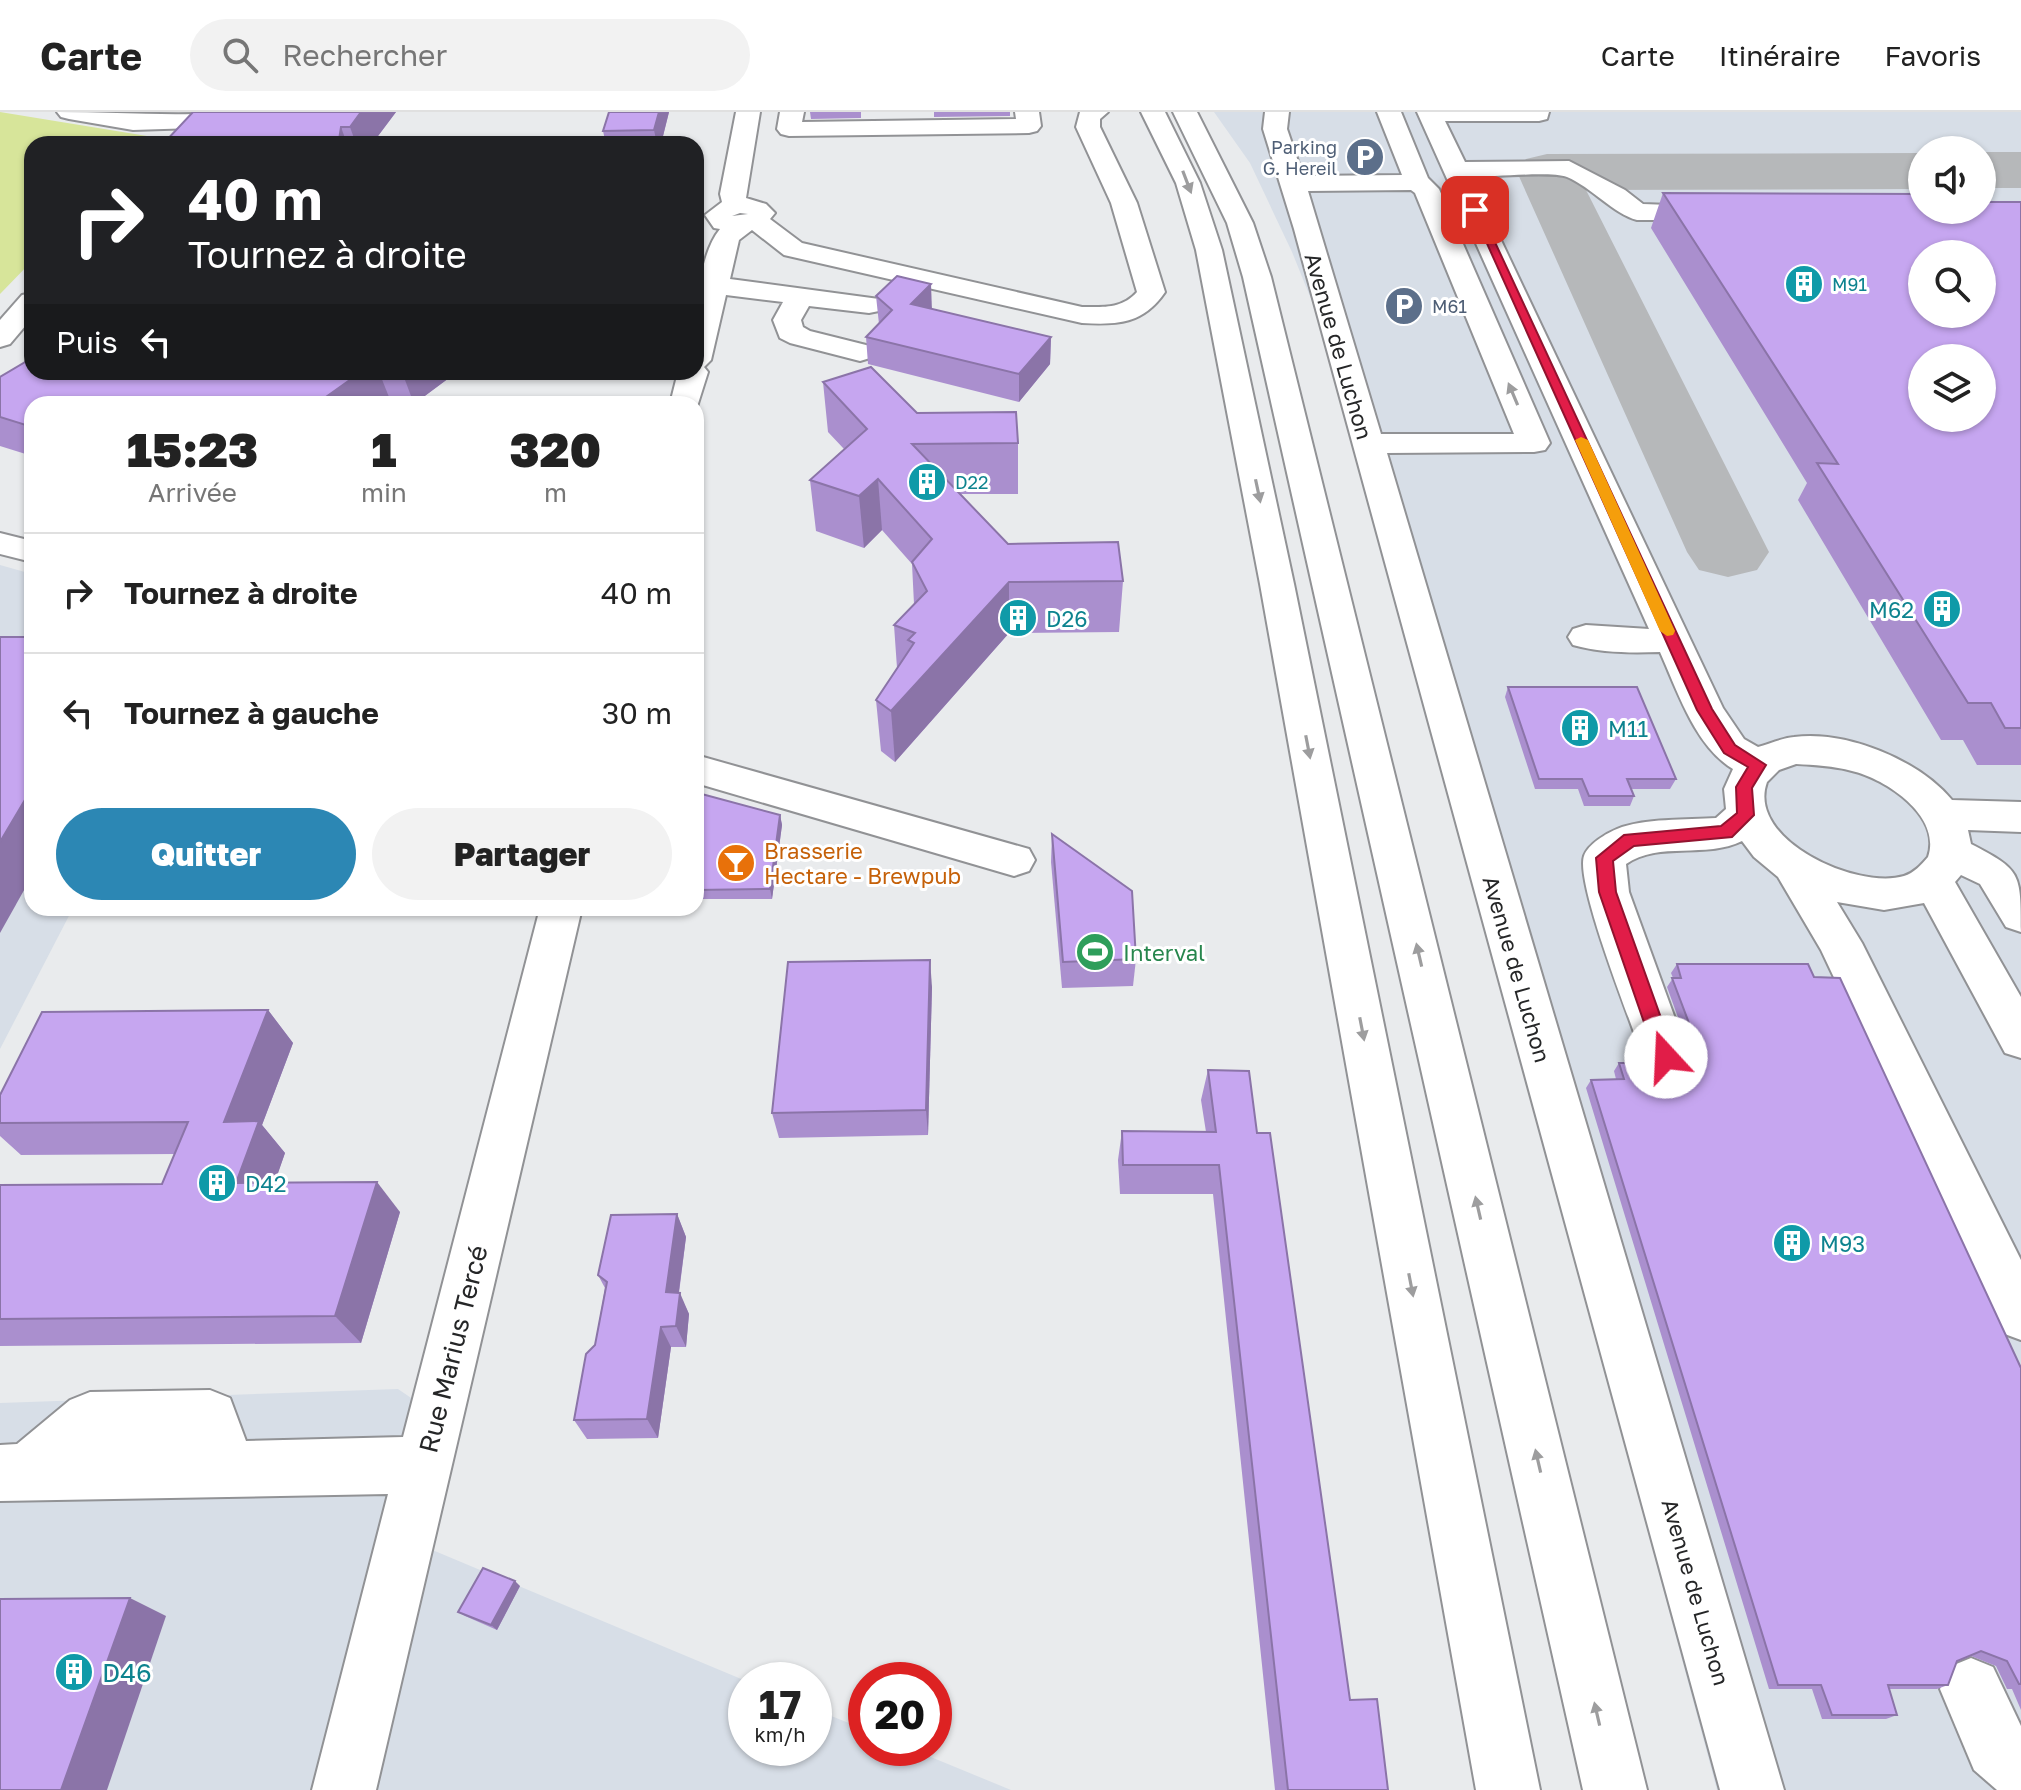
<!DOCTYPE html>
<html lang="fr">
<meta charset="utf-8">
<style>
body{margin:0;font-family:"Golos Text",sans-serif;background:#f2f2f2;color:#222;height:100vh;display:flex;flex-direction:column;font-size:30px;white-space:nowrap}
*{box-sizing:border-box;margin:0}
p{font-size:26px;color:#767676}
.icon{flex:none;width:44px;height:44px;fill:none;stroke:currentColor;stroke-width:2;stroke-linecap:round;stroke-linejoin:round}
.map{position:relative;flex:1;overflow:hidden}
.panel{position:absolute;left:24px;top:284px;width:680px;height:520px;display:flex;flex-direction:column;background:#fff;border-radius:24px;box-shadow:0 2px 6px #0004}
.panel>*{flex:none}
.hud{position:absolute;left:24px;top:24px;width:680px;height:244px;border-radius:24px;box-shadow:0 2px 6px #0004;background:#202124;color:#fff;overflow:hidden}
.tools{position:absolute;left:1908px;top:24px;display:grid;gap:16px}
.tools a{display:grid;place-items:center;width:88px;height:88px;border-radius:50%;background:#fff;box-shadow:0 2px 6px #0004;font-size:40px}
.speed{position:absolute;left:728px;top:1550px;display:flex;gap:16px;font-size:40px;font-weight:700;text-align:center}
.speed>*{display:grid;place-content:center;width:104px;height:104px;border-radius:50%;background:#fff;box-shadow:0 2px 6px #0004;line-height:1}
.speed small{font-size:20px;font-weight:400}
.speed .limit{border:12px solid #d22;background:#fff;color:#111}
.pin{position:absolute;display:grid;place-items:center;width:68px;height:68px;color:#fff;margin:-34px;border-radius:16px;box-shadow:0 4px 12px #0006}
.me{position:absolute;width:88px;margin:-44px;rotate:340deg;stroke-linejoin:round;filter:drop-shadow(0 0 6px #0008)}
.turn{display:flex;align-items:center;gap:28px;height:168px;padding:0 32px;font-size:36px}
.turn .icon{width:104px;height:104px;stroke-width:2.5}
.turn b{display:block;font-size:56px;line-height:68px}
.then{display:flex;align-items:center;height:76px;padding:0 32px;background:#0003;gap:16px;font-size:30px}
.eta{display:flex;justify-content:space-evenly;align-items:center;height:136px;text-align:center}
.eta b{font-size:48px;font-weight:800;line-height:56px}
.cta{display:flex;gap:16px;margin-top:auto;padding:16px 32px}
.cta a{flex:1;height:92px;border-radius:48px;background:#2c87b4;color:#fff;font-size:32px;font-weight:800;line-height:92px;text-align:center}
.cta a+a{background:#f2f2f2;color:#222}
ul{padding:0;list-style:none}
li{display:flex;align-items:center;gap:24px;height:120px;padding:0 32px;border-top:2px solid #e0e0e0}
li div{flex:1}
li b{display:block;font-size:30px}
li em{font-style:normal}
header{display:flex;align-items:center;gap:48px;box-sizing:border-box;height:112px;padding:0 40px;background:#fff;border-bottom:2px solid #e0e0e0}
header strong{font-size:38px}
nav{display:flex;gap:44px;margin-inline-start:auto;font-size:28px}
.search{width:560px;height:72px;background:#f2f2f2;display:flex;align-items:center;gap:20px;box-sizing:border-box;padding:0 28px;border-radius:44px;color:#767676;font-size:30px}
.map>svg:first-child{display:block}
.built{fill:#d7dee7;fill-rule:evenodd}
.green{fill:#d7e59a}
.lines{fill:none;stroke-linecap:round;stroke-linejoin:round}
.taxiway{fill:#b6b8ba;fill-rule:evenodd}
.minor-casing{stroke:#919295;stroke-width:4}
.highway-casing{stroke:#919295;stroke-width:4}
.minor{fill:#fff;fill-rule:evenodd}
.highway{fill:#fff;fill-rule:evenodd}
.wall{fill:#aa8fce}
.shaded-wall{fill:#8b74a8}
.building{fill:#c6a6f0;stroke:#8b74a8;stroke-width:2;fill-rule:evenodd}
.oneway{fill:#9d9d9e}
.route{fill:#e11d48;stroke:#92132f;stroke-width:2}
.slow{fill:#f59e0b}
.labels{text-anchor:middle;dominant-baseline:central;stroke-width:6;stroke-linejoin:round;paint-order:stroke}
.far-service-label{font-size:18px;fill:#4e5e75;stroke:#fff;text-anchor:end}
.far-culture-label{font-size:18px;fill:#0d838f;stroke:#fff;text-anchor:start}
.street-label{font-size:22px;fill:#252627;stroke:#fff}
.culture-label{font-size:22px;fill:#0d838f;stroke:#fff;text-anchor:start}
.food-label{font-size:22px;fill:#c56008;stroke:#fff;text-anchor:start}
.leisure-label{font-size:22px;fill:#27864d;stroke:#fff;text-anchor:start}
.near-street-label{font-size:26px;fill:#252627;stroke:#fff}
.near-culture-label{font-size:26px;fill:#0d838f;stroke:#fff;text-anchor:start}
</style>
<header>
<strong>Carte</strong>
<div class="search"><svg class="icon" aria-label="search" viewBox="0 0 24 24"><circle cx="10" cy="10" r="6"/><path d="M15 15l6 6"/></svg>Rechercher</div>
<nav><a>Carte</a><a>Itinéraire</a><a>Favoris</a></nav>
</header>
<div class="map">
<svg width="2021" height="1678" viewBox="0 0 2021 1678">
<rect width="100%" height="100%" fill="#e9ebed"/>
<g class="built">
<path d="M1214 0H2021V1678H1717L1332 239 1292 140 1250 51ZM1922 38H1982V98H1922ZM1922 142H1982V202H1922ZM1922 246H1982V306H1922Z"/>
<polygon points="0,453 32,462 32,796 73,796 0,937"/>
<polygon points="398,1277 458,1318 430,1437 746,1569 746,1636 814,1636 814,1597 866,1618 866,1636 909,1636 1011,1678 0,1678 0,1291"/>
</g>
<polygon class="green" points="0,0 153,25 146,32 32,32 32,149 0,182"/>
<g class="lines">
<g class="taxiway">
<rect x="1982" y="40" width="39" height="36"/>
<polygon points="1922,41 1922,77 1586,78 1769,440 1757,458 1728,465 1699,458 1687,440 1517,60 1526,47 1547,42"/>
</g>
<g class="minor-casing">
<g id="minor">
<path d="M57 0C104 0 149 3 195 2L203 4 207 9 203 14 195 16 133 18 69 7 61 5Z"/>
<path d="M736 0H760L746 86 766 92 775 101 770 107 802 131 1082 195C1103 195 1122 197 1137 180L1111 91 1076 15 1080 0H1108L1100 7V15L1137 91 1165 180C1143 212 1118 213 1082 211L784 143 752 118 739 128 730 167 879 187 883 193 879 199 869 201 809 194 801 208 803 215 810 219 870 234 875 240 870 246 860 249 790 231 780 226 773 208 783 190 726 183 711 248 704 255 708 260 696 298V292H670L678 260H696C696 220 694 149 720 117L714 116 705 103 722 90 720 82ZM740 101 748 102 732 104Z"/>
<polygon points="780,0 804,0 802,10 1016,7 1015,0 1039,0 1041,14 1037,19 1029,21 789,24 781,22 777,17"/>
<path d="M1265 0H1289L1287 17 1303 64 1402 63 1377 0H1401L1428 66 1439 77 1550 331 1545 338 1534 340 1387 341 1784 1678H1720L1294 117 1263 17ZM1411 78 1415 81 1514 322H1381L1308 79Z"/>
<path d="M1417 0H1549L1547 7 1539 9H1445L1465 50 1569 49 1625 78 1643 92 1724 95 1728 100 1724 105 1715 108H1637C1614 102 1591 75 1567 65 1551 59 1492 65 1471 65L1723 596 1744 627 1758 635C1769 632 1782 626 1794 625 1846 618 1919 648 1952 688L2021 690V720L1968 718 1971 732C2021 758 2021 760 2021 820L2006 815 1980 772 1961 763 1955 770 2021 885V946L2005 941 1924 791 1884 798 1837 790 1862 831 2021 1148V1228L2002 1221 1821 838 1778 765 1754 745 1742 729C1706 747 1659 729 1626 752L1629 780 1689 945 1682 959 1666 964 1650 959 1643 945C1631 910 1575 771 1584 744 1588 732 1607 721 1617 717 1643 706 1687 708 1716 706L1726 697 1724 677 1733 657C1695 634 1678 580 1660 540 1631 541 1602 541 1573 533L1568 525 1573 517 1586 513 1649 517ZM1796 652C1814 653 1834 654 1852 659 1886 667 1942 704 1928 745 1921 753 1914 761 1904 764 1857 778 1746 728 1767 670L1779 658Z"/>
<polygon points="32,181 32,206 10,232 0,235 0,208 22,183"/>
<polygon points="0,421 32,429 32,450 0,442"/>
<polygon points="696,643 1029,737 1035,748 1029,759 1014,764 696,671"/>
<polygon points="540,796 582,796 376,1678 312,1678 388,1382 0,1389 0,1333 17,1332 70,1288 90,1280 210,1278 230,1286 246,1329 403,1325"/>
<polygon points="1971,1546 1993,1555 2021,1614 2021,1678 1997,1678 1974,1658 1940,1577 1949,1555"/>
</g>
</g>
<g class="highway-casing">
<g id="highway">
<polygon points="1141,0 1165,0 1200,71 1222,138 1294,472 1540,1678 1476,1678 1260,472 1196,138 1176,71"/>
<polygon points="1173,0 1197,0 1253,111 1271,165 1647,1678 1583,1678 1243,165 1227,111"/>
</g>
</g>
<use href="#minor" class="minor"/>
<use href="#highway" class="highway"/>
</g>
<g class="wall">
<polygon points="396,0 372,32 163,32"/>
<polygon points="669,0 661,32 606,32 603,19"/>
<polygon points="810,0 861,0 861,6 811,7"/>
<polygon points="934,0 1010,0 1010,4 934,5"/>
<polygon points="1663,81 1922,98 2021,90 2021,653 1977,653 1963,628 1941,628 1798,388 1807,371 1651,116"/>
<polygon points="876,184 1051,225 1050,252 1019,290 868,252 866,225 879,212"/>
<polygon points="32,260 457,260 414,292 389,285 32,292 32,344 0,334 0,265"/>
<polygon points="823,270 917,301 1018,331 1018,382 961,382 1008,432 1123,469 1119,520 1009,521 895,650 881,639 876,588 897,556 894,513 914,492 912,452 882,418 864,436 816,419 810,368 844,337 828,320"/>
<polygon points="1508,575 1676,667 1670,677 1631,677 1634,684 1630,694 1584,694 1578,677 1535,677 1505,585"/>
<polygon points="696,692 780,703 782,713 772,787 696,787"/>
<polygon points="1052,722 1136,847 1133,874 1062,876 1051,750"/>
<polygon points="1677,852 1814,865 2021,1256 2021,1598 2012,1577 2007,1577 1996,1554 1971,1544 1957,1549 1948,1573 1937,1577 1889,1577 1897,1603 1886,1607 1822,1607 1812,1577 1769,1577 1586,976 1591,968 1616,967 1614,959 1619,951 1673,958 1693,953 1692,944 1667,875 1673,866 1671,861"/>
<polygon points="932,875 928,1023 779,1026 772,1001"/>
<polygon points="268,898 293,931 262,1013 285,1041 274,1071 400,1100 361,1231 0,1234 0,1073 162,1072 175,1042 21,1043 0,1024 0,983"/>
<polygon points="1208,958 1257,1021 1350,1588 1388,1678 1275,1678 1213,1082 1120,1082 1118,1048 1122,1019 1206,1020 1201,988"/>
<polygon points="677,1102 686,1125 679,1181 689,1202 686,1235 671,1235 658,1326 587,1327 574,1308 595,1233 605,1176 598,1163"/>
<polygon points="520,1474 497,1518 465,1504 458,1500"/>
</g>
<g class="shaded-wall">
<polygon points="361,0 396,0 372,32 356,32 350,15"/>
<polygon points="659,0 669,0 661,32 657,32 654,18"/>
<polygon points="341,15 347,32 341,32 339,28"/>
<polygon points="931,172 932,199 911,192"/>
<polygon points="1051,225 1050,252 1019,290 1019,262"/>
<polygon points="361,260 379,260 389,285 379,292 316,292"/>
<polygon points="402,260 457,260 414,292"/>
<polygon points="878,367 882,418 864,436 859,384"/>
<polygon points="1009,470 1009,521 895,650 891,599"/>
<polygon points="32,676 32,764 0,821 0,730"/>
<polygon points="780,703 782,713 772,787 770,777"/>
<polygon points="930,848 932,875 928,1023 926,998"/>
<polygon points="268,898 293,931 262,1013 285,1041 264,1102 236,1071 224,1010"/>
<polygon points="377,1070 400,1100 361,1231 335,1204"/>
<polygon points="677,1102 686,1125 676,1201 666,1180"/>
<polygon points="680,1181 689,1202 686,1235 676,1214"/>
<polygon points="661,1215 671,1235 658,1326 647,1307"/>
<polygon points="515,1469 520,1474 497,1518 491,1513"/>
<polygon points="130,1486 166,1504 107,1678 61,1678"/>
</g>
<g class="building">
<polygon points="193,0 361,0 350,15 341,15 339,28 254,28 251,32 163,32"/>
<polygon points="609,0 659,0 654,18 603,19"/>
<path d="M1663 81 1922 82V98H1982V90H2021V616H2005L1991 591H1968L1817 351 1838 352ZM1922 142H1982V202H1922ZM1922 246H1982V306H1922Z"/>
<polygon points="897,164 931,172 911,192 1051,225 1019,262 866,225 892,198 876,184"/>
<polygon points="32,246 32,260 361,260 316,292 32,292 32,315 0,305 0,265"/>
<polygon points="871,255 917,301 1016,300 1018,331 912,332 1008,432 1118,430 1123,469 1009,470 891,599 876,588 914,531 908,528 915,521 894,513 927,479 912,450 932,427 878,367 859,384 810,368 867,317 823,270"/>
<polygon points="0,525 32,525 32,676 0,730"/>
<polygon points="1508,575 1637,575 1676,667 1627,667 1634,684 1589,684 1582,667 1539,667"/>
<polygon points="698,681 780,703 770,777 696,778 696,692"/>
<polygon points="1052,722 1132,779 1136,847 1063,850"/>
<polygon points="930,848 926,998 772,1001 788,850"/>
<polygon points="1677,852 1808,852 1814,865 1840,866 2021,1256 2021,1572 2019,1572 2007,1549 1981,1539 1957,1549 1948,1573 1888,1573 1897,1603 1832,1603 1821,1573 1778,1573 1591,968 1624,967 1619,951 1653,951 1673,958 1700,951 1698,935 1672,866 1681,866"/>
<polygon points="268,898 224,1010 259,1009 236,1071 377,1070 335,1204 0,1207 0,1073 162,1072 188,1010 0,1011 0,983 42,900"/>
<polygon points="1208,958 1249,959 1257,1021 1270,1021 1350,1588 1377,1587 1388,1678 1288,1678 1219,1053 1123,1053 1122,1019 1216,1020"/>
<polygon points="677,1102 666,1180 680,1181 676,1214 661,1215 647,1307 574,1308 586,1242 595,1233 607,1170 598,1163 611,1103"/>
<polygon points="483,1456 515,1469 491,1513 458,1500"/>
<polygon points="130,1486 61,1678 0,1678 0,1487"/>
</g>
<defs><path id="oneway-solid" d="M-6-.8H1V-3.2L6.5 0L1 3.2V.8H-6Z" transform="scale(2)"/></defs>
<g class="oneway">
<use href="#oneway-solid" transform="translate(1187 70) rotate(69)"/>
<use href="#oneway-solid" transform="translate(1513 282) rotate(-113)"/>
<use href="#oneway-solid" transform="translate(1258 379) rotate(78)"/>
<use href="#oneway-solid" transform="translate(1308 635) rotate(79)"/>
<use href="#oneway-solid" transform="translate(1419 843) rotate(-103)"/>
<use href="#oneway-solid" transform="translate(1362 917) rotate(79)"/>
<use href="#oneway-solid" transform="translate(1478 1096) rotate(-103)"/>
<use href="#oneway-solid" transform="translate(1411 1173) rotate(79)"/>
<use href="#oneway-solid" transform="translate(1538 1349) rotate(-103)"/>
<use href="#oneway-solid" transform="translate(1597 1602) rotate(-103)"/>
</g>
<polygon class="route" points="1471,96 1480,98 1712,597 1735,633 1766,653 1752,676 1754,703 1732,725 1634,734 1613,749 1616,780 1675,945 1672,951 1659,951 1656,945 1599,780 1596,746 1624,723 1721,714 1737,701 1736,675 1748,655 1724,641 1697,598"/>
<polygon class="slow" points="1581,325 1588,328 1675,519 1673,523 1667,524 1660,519 1575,328"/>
<defs>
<g id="parking-disc" transform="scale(2)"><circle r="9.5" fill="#5c6f8a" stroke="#fff"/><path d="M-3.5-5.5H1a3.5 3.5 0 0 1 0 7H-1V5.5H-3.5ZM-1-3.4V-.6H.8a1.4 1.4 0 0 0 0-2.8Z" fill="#fff"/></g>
<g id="building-disc" transform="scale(2)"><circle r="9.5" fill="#0f9aa8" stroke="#fff"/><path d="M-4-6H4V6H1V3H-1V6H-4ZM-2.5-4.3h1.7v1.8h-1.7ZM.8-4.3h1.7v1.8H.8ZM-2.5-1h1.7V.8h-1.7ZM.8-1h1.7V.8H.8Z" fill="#fff"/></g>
<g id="bar-disc" transform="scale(2)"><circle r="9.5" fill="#e8710a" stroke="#fff"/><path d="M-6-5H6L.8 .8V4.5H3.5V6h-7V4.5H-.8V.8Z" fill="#fff"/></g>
<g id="stadium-disc" transform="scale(2)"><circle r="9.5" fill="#2e9e5b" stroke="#fff"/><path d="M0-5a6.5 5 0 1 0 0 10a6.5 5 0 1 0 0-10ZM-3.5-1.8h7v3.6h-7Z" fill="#fff"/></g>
</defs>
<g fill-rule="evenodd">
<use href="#parking-disc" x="1365" y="45"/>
<use href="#building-disc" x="1804" y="172"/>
<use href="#parking-disc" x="1404" y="194"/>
<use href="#building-disc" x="927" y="370"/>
<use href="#building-disc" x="1942" y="497"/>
<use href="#building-disc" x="1018" y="506"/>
<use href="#building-disc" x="1580" y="616"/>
<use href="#bar-disc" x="736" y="751"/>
<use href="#stadium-disc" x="1095" y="840"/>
<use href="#building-disc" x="217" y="1071"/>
<use href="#building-disc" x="1792" y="1131"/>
<use href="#building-disc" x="74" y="1560"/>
</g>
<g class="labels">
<g class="far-service-label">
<text x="1337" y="35">Parking<tspan x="1337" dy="21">G. Hereil</tspan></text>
<text x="1432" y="194" text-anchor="start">M61</text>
</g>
<g class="far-culture-label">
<text x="1832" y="172">M91</text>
<text x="955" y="370">D22</text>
</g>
<g class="street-label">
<text transform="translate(1339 234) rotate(74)">Avenue de Luchon</text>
<text transform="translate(1517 857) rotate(74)">Avenue de Luchon</text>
<text transform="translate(1696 1480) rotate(74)">Avenue de Luchon</text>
</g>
<g class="culture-label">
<text x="1914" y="497" text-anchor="end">M62</text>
<text x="1046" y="506">D26</text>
<text x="1608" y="616">M11</text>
<text x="245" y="1071">D42</text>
<text x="1820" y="1131">M93</text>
</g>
<g class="food-label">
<text x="764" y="738">Brasserie<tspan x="764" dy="25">Hectare - Brewpub</tspan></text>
</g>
<g class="leisure-label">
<text x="1123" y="840">Interval</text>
</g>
<g class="near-street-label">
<text transform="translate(453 1237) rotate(-76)">Rue Marius Tercé</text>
</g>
<g class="near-culture-label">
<text x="102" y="1560">D46</text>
</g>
</g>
</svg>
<div class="tools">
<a><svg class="icon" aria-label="sound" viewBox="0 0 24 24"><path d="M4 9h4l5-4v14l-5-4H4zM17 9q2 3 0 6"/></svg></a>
<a><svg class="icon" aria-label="search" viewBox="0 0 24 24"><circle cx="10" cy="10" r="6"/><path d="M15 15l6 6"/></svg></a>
<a><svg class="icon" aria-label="layers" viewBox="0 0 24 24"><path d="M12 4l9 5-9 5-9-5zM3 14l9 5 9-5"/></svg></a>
</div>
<div class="speed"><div>17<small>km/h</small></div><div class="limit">20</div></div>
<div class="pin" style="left:1475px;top:98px;background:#d93025"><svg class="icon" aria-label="arrive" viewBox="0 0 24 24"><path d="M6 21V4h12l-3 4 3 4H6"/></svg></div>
<svg class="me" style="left:1666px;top:945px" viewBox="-20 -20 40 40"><circle r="19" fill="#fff"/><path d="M0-13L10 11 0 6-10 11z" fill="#e11d48"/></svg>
<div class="hud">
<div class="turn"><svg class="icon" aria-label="right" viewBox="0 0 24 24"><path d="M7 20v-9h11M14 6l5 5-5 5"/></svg><div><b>40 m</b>Tournez à droite</div></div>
<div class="then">Puis<svg class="icon" aria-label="left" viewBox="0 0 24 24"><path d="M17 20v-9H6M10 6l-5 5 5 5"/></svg></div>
</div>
<section class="panel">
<div class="eta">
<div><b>15:23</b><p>Arrivée</p></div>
<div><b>1</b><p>min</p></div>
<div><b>320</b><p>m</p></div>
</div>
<ul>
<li><svg class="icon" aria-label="right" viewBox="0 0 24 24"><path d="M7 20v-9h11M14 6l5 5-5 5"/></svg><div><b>Tournez à droite</b></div><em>40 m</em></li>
<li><svg class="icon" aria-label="left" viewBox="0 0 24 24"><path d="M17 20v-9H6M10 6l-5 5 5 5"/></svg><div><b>Tournez à gauche</b></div><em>30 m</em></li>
</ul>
<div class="cta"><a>Quitter</a><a>Partager</a></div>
</section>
</div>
